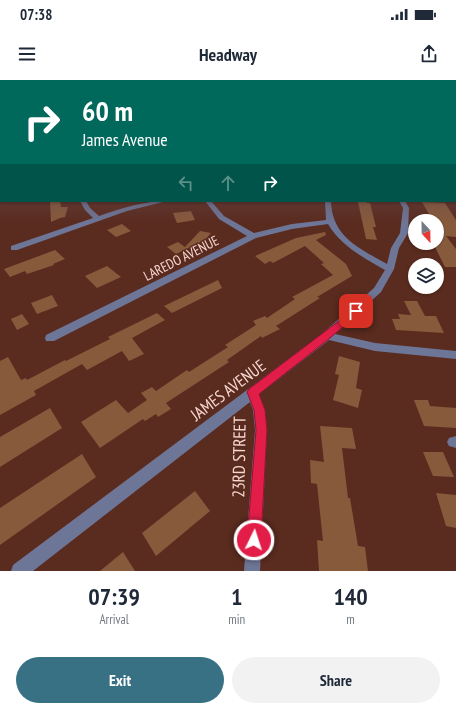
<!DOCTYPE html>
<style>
body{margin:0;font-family:"PT Sans Narrow",sans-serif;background:#f2f2f3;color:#1f2937;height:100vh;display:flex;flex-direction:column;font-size:15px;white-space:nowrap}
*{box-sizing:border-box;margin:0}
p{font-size:13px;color:#747a83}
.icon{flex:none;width:22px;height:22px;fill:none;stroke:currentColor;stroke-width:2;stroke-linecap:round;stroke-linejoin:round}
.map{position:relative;height:491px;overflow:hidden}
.panel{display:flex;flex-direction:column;background:#fff;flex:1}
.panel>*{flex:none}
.banner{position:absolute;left:0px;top:0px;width:456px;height:122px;box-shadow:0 1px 3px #0004;background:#00695c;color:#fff;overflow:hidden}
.needle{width:26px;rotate:158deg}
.controls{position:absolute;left:408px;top:134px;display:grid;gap:8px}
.controls a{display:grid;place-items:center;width:36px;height:36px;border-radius:50%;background:#fff;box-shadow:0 1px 3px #0004;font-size:20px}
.pin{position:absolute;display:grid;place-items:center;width:34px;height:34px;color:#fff;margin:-17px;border-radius:8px;box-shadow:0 2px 6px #0006}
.me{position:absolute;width:44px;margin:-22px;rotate:4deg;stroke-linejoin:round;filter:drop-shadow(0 0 3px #0008)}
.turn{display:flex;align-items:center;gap:14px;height:84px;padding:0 16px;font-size:18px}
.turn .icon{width:52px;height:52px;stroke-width:2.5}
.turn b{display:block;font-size:28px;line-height:34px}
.lanes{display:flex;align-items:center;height:38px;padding:0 16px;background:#0003;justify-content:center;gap:20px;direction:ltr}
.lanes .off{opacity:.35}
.eta{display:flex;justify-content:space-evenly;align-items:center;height:68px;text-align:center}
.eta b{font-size:24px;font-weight:600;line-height:28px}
.primary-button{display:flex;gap:8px;margin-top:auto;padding:8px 16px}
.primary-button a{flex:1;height:46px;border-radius:24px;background:#387184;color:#fff;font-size:16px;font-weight:600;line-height:46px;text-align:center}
.primary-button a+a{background:#f2f2f3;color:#1f2937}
.status{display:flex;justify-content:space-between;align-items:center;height:28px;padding:0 20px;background:#fff;direction:ltr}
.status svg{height:11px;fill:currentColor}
header{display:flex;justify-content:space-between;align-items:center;height:52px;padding:0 16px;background:#fff;font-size:18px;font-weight:600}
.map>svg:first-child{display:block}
.building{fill:#875a3c}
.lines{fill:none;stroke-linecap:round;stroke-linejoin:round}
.minor{fill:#6e7698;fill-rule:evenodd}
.route{fill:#e11d48;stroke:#92132f}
.labels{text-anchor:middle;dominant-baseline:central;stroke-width:3;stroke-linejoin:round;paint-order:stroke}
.street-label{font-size:14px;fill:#f7d8d0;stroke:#5a2b1f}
.near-street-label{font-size:17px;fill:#f7d8d0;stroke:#5a2b1f}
</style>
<div class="status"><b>07:38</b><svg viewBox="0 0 49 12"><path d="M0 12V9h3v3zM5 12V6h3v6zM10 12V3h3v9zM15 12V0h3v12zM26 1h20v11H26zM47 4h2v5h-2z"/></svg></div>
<header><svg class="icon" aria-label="menu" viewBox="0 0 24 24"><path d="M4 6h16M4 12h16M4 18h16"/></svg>Headway<svg class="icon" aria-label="share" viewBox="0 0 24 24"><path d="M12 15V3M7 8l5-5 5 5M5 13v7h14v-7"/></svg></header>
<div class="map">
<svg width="456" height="491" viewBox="0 0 456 491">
<rect width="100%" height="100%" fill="#5a2b1f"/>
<g class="building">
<polygon points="50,121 60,121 61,127 68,127 65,137 60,138 51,142"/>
<polygon points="366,121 367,123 370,123 376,147 373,147 377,160 366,159 358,122"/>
<polygon points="422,122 445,123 456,140 456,157 446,156 456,169 456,187 445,187 433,163 437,163 437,141 433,141"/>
<polygon points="191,131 195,140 177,143 173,133"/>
<polygon points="122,144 131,151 116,157 107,150"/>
<polygon points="200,151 211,153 205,160 176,174 167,167 178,162 185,167"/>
<polygon points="325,152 326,155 316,160 346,184 352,196 317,217 320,218 276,246 280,249 262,258 261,256 227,280 229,282 166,323 171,329 158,337 156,334 145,341 143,339 100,368 81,342 116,320 128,333 147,320 141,313 152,307 156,311 187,290 189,292 228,267 225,265 256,245 253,241 265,236 267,238 295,219 292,217 333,195 321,184 324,183 305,166 273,183 270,181 265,184 255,176 296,158"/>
<polygon points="55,170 65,179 53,184 54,185 27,194 25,191 10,197 4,189"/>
<polygon points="107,186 121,197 97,208 85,196"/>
<polygon points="218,200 222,208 172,233 164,226"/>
<polygon points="52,215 58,226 37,234 31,223"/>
<polygon points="404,221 417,221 425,236 436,236 444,253 396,250 392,239 400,239 398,234 411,235"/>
<polygon points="157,233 165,240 132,258 144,274 129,281 122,271 87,290 82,284 34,311 36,315 0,335 0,281 8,277 21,300 26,298 27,300 65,280 66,281 110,259 108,257"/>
<polygon points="22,234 29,244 17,250 11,239"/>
<polygon points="339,276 360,282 356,308 362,310 358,328 333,320 339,295 335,294"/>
<polygon points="414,320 428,320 430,326 456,328 456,348 424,346"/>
<polygon points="50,328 62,348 0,387 0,357"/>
<polygon points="320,346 352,348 356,369 342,368 348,418 350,418 358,466 365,467 368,491 319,491 317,460 323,461 317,404 311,403 310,380 324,382"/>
<polygon points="423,372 443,372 454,397 433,396"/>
<polygon points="82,374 96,397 0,465 0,428"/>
<polygon points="195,411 210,431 156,476 142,453"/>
<polygon points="436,413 456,415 456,448 446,446"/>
<polygon points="123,472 135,491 100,491"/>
</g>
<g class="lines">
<g class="minor">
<rect x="455" y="117" width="1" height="4"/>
<path d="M80 121H86L90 128 99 136C122 128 144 121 167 121L127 131 17 170H11V166L93 138 85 130Z"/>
<path d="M205 121H211L224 136 254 153 292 144 326 140 325 121H331C332 157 359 168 387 184L391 168 400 153 403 128 399 121H405L409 128 408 153 399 168 394 189 381 212 335 254 375 263 456 271V279L375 271 329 260 259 314 265 330 267 350 260 491H244L255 350 253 330 250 322 33 491H11L13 485 323 253 374 208 385 190C364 178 341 166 328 144L292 149 256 158 54 261H46L45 258 46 255 247 156 219 139Z"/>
<polygon points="456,356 456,368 449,366 447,362 449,358"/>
</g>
</g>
<linearGradient id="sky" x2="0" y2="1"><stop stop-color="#321811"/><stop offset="0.53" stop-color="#654a4d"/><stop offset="1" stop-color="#654a4d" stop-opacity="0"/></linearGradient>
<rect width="456" height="144" fill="url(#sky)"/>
<polygon class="route" points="356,228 360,231 359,233 330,258 259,314 265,330 267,350 261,460 259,465 254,467 249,465 247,460 256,350 254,330 247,312 249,309"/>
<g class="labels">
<g class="street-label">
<text transform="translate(181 178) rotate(-27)">LAREDO AVENUE</text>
</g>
<g class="near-street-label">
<text transform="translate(228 310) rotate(-37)">JAMES AVENUE</text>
<text transform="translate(239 377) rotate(-89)">23RD STREET</text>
</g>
</g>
</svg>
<div class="controls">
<a><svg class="needle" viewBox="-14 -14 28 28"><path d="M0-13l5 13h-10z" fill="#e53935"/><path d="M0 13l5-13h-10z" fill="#747a83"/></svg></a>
<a><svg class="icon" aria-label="layers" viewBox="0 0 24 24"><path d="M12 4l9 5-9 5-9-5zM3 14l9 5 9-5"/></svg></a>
</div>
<div class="pin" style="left:356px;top:231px;background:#d93025"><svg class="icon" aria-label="arrive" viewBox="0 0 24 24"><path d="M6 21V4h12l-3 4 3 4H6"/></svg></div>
<svg class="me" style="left:254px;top:460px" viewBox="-20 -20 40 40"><circle r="17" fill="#e11d48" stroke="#fff" stroke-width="3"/><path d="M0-11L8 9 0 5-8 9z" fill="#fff"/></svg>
<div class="banner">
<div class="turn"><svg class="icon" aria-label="right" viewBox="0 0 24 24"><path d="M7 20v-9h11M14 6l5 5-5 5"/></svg><div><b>60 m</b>James Avenue</div></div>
<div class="lanes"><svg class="icon off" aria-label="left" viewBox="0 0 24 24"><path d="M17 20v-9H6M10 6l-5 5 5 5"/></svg><svg class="icon off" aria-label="ahead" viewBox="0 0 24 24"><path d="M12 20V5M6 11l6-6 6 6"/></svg><svg class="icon" aria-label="right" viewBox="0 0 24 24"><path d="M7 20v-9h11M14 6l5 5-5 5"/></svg></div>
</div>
</div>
<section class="panel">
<div class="eta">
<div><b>07:39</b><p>Arrival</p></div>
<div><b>1</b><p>min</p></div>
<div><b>140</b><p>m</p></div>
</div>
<div class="primary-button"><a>Exit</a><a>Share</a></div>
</section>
